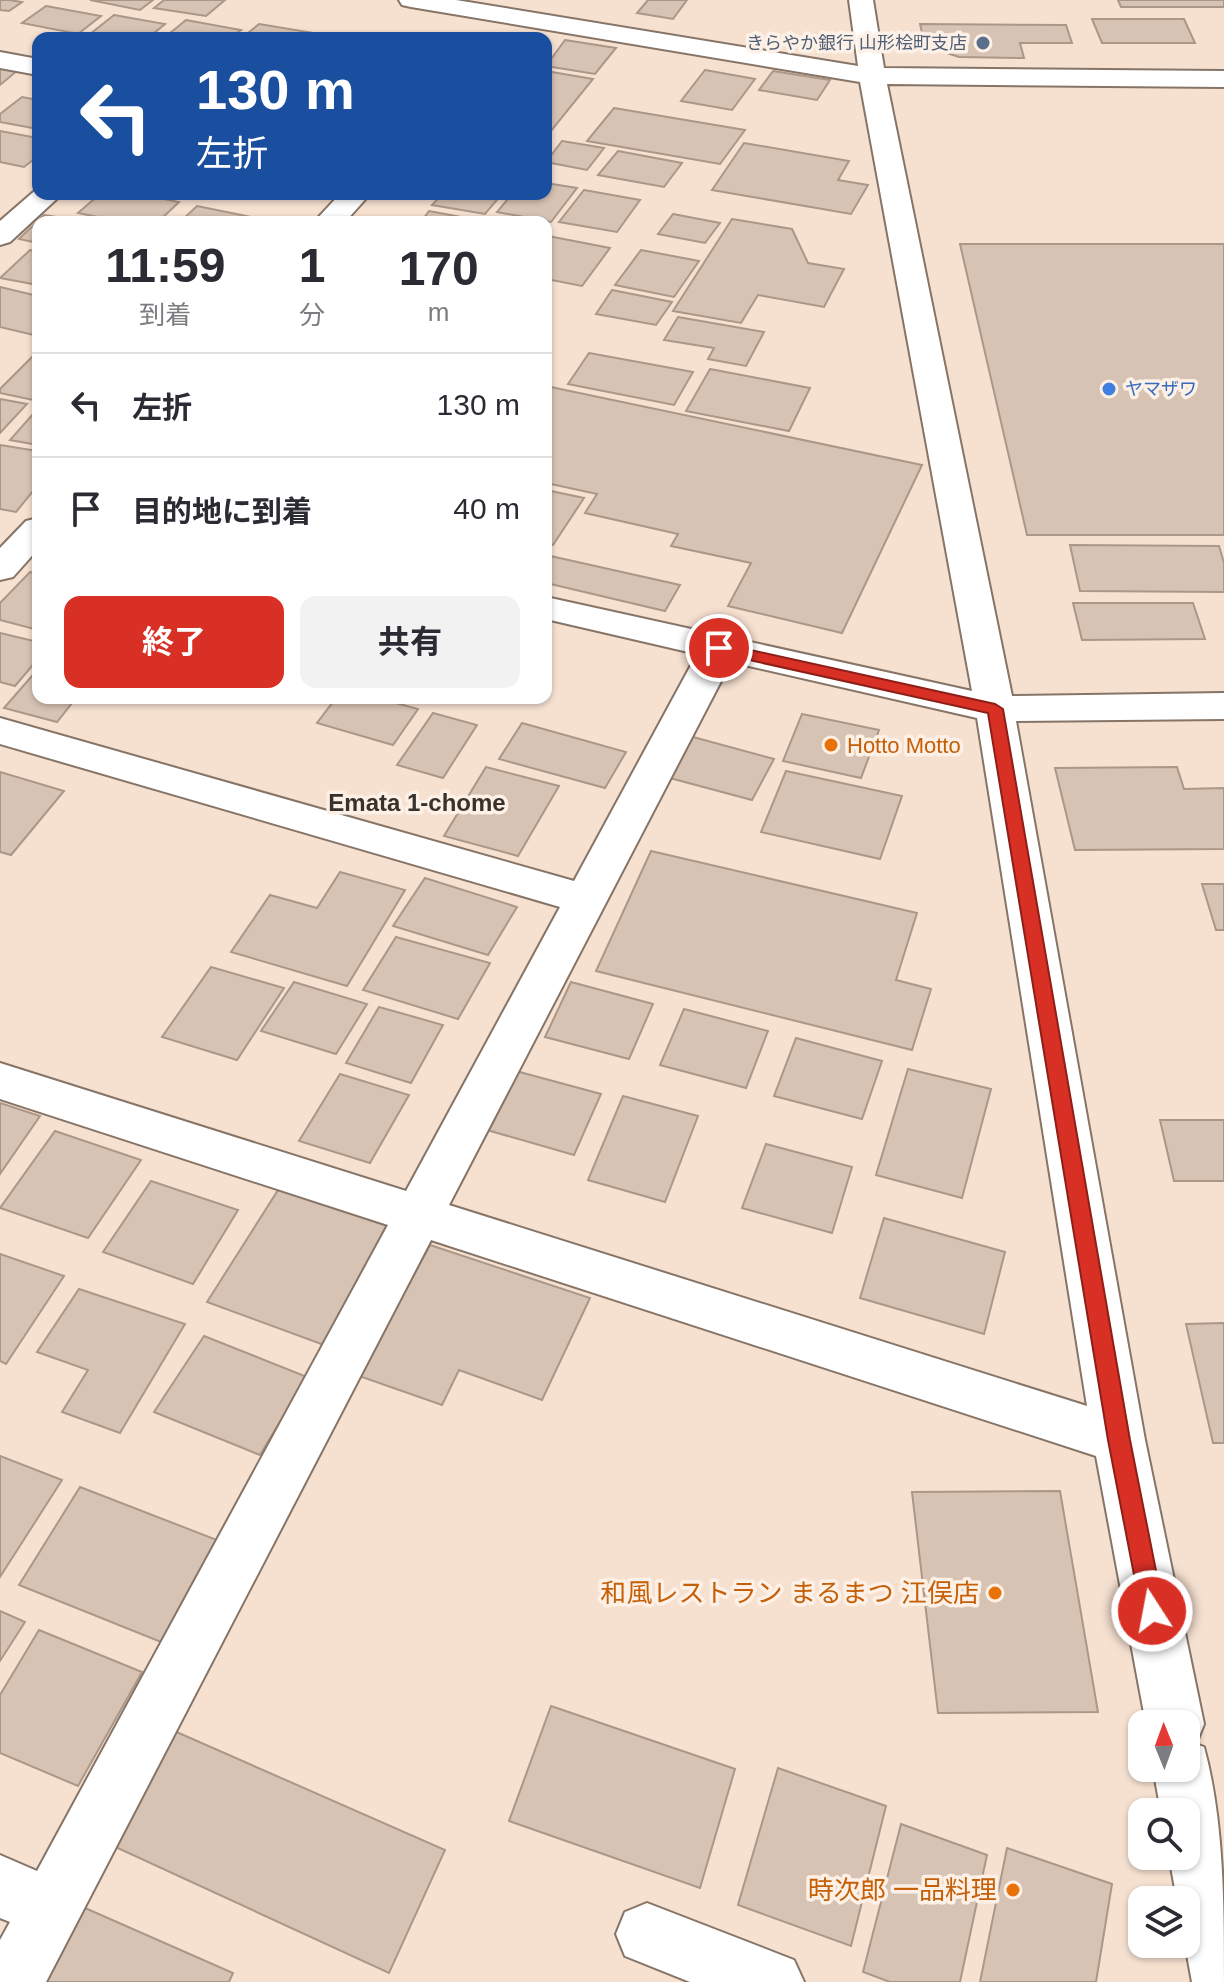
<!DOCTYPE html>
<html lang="ja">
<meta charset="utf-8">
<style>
body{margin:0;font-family:Arial,"Noto Sans JP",sans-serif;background:#f2f2f3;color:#2b2b33;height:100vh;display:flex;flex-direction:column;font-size:30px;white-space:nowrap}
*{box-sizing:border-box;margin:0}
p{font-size:26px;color:#7c7c81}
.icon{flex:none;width:44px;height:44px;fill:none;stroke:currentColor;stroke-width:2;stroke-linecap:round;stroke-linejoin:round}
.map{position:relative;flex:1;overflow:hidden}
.panel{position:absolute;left:32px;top:216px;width:520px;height:488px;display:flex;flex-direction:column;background:#fff;border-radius:16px;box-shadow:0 2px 6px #0004}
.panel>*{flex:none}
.banner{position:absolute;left:32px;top:32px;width:520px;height:168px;border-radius:16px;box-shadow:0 2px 6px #0004;background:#1a4fa0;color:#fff;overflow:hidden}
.needle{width:52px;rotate:359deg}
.tools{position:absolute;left:1128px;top:1710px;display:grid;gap:16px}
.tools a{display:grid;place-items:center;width:72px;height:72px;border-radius:16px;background:#fff;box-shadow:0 2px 6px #0004;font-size:40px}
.pin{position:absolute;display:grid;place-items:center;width:68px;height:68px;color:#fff;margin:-34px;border:4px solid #fff;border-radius:50%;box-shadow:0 2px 8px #0007}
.me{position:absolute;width:88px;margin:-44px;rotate:349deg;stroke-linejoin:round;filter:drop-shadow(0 0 6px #0008)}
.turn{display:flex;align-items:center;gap:28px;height:168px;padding:0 32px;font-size:36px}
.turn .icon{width:104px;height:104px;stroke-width:2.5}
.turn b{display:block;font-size:56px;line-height:68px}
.eta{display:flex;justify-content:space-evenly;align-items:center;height:136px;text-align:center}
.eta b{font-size:48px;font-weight:700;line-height:56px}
.button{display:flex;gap:16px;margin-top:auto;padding:16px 32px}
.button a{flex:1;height:92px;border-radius:16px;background:#d93025;color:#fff;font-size:32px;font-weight:700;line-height:92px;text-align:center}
.button a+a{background:#f2f2f3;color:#2b2b33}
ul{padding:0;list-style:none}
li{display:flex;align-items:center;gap:24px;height:104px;padding:0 32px;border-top:2px solid #e1e1e2}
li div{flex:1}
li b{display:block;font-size:30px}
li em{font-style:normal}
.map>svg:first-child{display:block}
.building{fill:#d7c3b3;stroke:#aa9788;stroke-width:2}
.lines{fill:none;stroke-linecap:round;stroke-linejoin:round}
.minor-casing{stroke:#867466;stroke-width:4}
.minor{fill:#fff;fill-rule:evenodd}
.route{fill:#d93025;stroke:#8d1f18;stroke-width:2}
.service-dot{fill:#5c6f8a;stroke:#fdf0e6;stroke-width:3}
.shop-dot{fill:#3f7fe0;stroke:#fdf0e6;stroke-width:3}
.food-dot{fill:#e8710a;stroke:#fdf0e6;stroke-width:3}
.labels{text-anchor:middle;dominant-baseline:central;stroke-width:7;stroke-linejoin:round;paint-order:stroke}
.far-service-label{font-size:18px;fill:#4e5e75;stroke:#fdf0e6;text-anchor:end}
.far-shop-label{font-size:18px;fill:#366cbe;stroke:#fdf0e6;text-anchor:start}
.food-label{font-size:22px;fill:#c56008;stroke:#fdf0e6;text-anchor:start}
.neighbourhood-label{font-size:24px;font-weight:bold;fill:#39312b;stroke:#fdf0e6}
.near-food-label{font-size:26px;fill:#c56008;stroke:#fdf0e6;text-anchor:end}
</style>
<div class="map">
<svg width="1224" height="1982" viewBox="0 0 1224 1982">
<rect width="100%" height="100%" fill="#f6e1d1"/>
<g class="building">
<polygon points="0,0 9,0 22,2 9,11 0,10"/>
<polygon points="90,0 153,0 140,10"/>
<polygon points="164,0 225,0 206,16 154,8"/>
<polygon points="648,0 687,0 673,19 637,13"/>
<polygon points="1118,0 1224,0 1224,7 1121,7"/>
<polygon points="46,6 101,16 78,34 22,23"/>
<polygon points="114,15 165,24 148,38 85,38"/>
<polygon points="1092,19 1184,19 1195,43 1102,43"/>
<polygon points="186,20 241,30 231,38 164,38"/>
<polygon points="259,24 326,35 322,38 242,38"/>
<polygon points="920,24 1066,25 1072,43 1020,43 1024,58 959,57 925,46"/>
<polygon points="565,40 616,48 595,74 546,66"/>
<polygon points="0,67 18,70 0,85"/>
<polygon points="705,70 755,79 732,110 681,101"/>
<polygon points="546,71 593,79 551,131 546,130"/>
<polygon points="773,71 830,80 817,100 759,90"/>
<polygon points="22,97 38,100 38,129 0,122 0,114"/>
<polygon points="614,108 745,130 720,164 587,141"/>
<polygon points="0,131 38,138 38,156 24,167 0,162"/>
<polygon points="562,141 604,148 587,170 546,162"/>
<polygon points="744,143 849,161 838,180 868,185 851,214 712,190"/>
<polygon points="618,151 682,163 664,187 598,175"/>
<polygon points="546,183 577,188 551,222 497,212 512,194 546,194"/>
<polygon points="584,190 640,200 617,232 559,222"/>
<polygon points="100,194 139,194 179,202 158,222 122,222 78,213"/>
<polygon points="442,194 502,194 485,214 432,205"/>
<polygon points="197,206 275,222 180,222"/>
<polygon points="429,211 477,220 421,222"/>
<polygon points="673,214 720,223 705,243 658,234"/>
<polygon points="44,215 87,222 38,222 38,243 19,239"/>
<polygon points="732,219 792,229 808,263 844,269 824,307 758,295 741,323 673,311"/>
<polygon points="548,236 610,248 582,286 546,279"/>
<polygon points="960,244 1224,244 1224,535 1027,535"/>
<polygon points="30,250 38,252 38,285 0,278"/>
<polygon points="641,250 699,261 674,297 615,285"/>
<polygon points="0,287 38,296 38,336 0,327"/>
<polygon points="612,290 672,302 656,325 596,314"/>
<polygon points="678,317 764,332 746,366 708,359 714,348 664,340"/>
<polygon points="589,353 693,372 674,405 568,384"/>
<polygon points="32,357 38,359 38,401 0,393 0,389"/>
<polygon points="710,369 810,388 789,431 686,411"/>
<polygon points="546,386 922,465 842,633 728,606 751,563 671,546 678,534 585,513 597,494 546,483"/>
<polygon points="0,399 27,404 0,433"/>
<polygon points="33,414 38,415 38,445 10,440"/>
<polygon points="0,445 38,451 38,485 16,512 0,509"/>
<polygon points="546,490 584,498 553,545 546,544"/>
<polygon points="1070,545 1219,546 1224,563 1224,592 1080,591"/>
<polygon points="546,555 680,585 665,611 546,583"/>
<polygon points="30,572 38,574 38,630 0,620 0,603"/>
<polygon points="1073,603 1193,603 1205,639 1082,640"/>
<polygon points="0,633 38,642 38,659 15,686 0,682"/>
<polygon points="38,669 38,698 76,698 57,722 4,708"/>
<polygon points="336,698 378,698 418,709 393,745 317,723"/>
<polygon points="433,713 477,725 443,778 397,765"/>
<polygon points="802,714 879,730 861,778 783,761"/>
<polygon points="522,723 626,752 605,788 499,759"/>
<polygon points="693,737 774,759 752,800 670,778"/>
<polygon points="486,767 559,786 518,856 444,836"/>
<polygon points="1177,767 1184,789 1224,788 1224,849 1075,850 1055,768"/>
<polygon points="786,771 902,796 880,859 761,832"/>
<polygon points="0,772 64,791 11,855 0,852"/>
<polygon points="651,851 917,913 896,980 931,989 912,1050 596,971"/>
<polygon points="340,872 405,890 347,986 231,952 270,895 317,908"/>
<polygon points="425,878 517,907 488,955 393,926"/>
<polygon points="1202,884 1224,884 1224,930 1216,930"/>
<polygon points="396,937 490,963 458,1019 363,990"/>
<polygon points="211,967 284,988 237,1060 162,1037"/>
<polygon points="294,982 367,1004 336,1054 261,1031"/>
<polygon points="571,982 653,1004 629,1059 545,1037"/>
<polygon points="379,1007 443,1025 411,1083 346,1063"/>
<polygon points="684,1009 768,1031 746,1088 660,1065"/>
<polygon points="796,1038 882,1061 862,1119 774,1096"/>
<polygon points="908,1069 991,1089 962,1198 876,1175"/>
<polygon points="516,1071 601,1094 574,1155 487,1130"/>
<polygon points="340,1074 409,1095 370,1163 299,1141"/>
<polygon points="623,1096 698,1116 665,1202 588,1180"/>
<polygon points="0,1103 40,1116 0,1174"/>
<polygon points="1160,1120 1224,1120 1224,1181 1174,1181"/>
<polygon points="55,1131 141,1160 88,1238 0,1208"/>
<polygon points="766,1144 852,1167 832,1233 742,1208"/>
<polygon points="151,1181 238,1210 193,1284 103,1252"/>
<polygon points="280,1187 393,1227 324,1345 207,1302"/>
<polygon points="884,1218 1005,1252 984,1334 860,1298"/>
<polygon points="430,1245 590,1298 542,1400 459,1370 442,1405 359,1376"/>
<polygon points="0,1254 64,1276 6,1364 0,1361"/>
<polygon points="79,1289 185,1324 120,1433 62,1412 88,1370 37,1352"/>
<polygon points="1224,1323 1224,1443 1213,1443 1186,1324"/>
<polygon points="204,1336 307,1377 260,1455 154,1412"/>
<polygon points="0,1456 62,1480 0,1577"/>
<polygon points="80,1487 222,1542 166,1644 19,1585"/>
<polygon points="1060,1491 1098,1712 938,1713 912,1492"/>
<polygon points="0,1611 25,1622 0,1661"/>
<polygon points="39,1630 142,1672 78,1786 0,1753 0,1695"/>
<polygon points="551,1706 735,1769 700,1888 509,1821"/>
<polygon points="172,1730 445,1850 389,1973 109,1844"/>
<polygon points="778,1768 886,1806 851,1946 738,1905"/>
<polygon points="901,1824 987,1855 960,1982 890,1982 863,1972"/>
<polygon points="1007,1848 1112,1884 1096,1982 980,1982"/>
<polygon points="85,1908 233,1973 229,1982 46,1982"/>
</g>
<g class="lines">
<g class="minor-casing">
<g id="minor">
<path d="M399 0H456L858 66 849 0H873L884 68 1224 71V87L887 84 1012 696 1224 693V719L1016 721 1145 1440 1204 1724 1196 1744 1204 1747C1224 1820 1224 1904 1224 1982H1192L1185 1944 1186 1900H1177L1169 1856H1186V1812H1161L1153 1768H1186V1724H1146L1096 1456 431 1240 46 1982H0V1940L10 1922 0 1918V1855L37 1871 388 1225 0 1099V1063L406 1191 560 907 0 744V718L574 881 697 654 546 619V597L972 691 860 82 411 7 402 5ZM731 662 977 718 1087 1406 449 1205Z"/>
<polygon points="0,52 38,59 38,75 0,68"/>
<polygon points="38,188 38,194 62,194 10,242 0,245 0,221"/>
<polygon points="340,194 370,194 345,222 314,222"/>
<polygon points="38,518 38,549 13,577 0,580 0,548 26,521"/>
<polygon points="647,1903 794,1960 804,1982 690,1982 625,1956 616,1934 625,1912"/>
</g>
</g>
<use href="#minor" class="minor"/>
</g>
<polygon class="route" points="719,643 995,704 1003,709 1130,1440 1164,1611 1161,1618 1152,1622 1144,1618 1141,1611 1108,1440 988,713 713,652 713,645"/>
<circle class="service-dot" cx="983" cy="43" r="8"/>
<circle class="shop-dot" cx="1109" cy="389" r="8"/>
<g class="food-dot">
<circle cx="831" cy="745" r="8"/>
<circle cx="995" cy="1593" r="8"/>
<circle cx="1013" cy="1890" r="8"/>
</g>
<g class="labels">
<g class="far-service-label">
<text x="967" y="43">きらやか銀行 山形桧町支店</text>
</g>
<g class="far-shop-label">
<text x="1125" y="389">ヤマザワ</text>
</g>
<g class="food-label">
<text x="847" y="745">Hotto Motto</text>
</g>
<g class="neighbourhood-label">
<text x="417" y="802">Emata 1-chome</text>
</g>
<g class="near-food-label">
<text x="979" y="1593">和風レストラン まるまつ 江俣店</text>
<text x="997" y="1890">時次郎 一品料理</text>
</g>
</g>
</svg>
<div class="tools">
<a><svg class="needle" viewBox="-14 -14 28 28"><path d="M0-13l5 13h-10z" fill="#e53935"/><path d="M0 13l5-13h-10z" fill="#7c7c81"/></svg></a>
<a><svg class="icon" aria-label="search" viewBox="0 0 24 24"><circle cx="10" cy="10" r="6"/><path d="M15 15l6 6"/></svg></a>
<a><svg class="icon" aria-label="layers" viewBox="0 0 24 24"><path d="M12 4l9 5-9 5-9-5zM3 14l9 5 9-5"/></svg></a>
</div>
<div class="pin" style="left:719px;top:648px;background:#d93025"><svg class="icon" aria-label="arrive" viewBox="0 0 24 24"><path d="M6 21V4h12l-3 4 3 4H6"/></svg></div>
<svg class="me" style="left:1152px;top:1611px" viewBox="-20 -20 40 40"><circle r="17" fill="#d93025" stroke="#fff" stroke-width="3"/><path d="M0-11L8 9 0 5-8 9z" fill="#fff"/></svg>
<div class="banner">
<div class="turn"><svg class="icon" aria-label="left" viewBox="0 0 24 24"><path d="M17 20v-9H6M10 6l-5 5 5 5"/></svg><div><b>130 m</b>左折</div></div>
</div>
<section class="panel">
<div class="eta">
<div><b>11:59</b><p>到着</p></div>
<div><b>1</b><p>分</p></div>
<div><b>170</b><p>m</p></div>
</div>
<ul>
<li><svg class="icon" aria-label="left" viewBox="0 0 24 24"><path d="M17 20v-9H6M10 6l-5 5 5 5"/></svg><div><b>左折</b></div><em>130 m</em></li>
<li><svg class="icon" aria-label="arrive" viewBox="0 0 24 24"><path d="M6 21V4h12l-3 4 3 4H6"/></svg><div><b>目的地に到着</b></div><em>40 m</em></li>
</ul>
<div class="button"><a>終了</a><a>共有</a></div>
</section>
</div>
